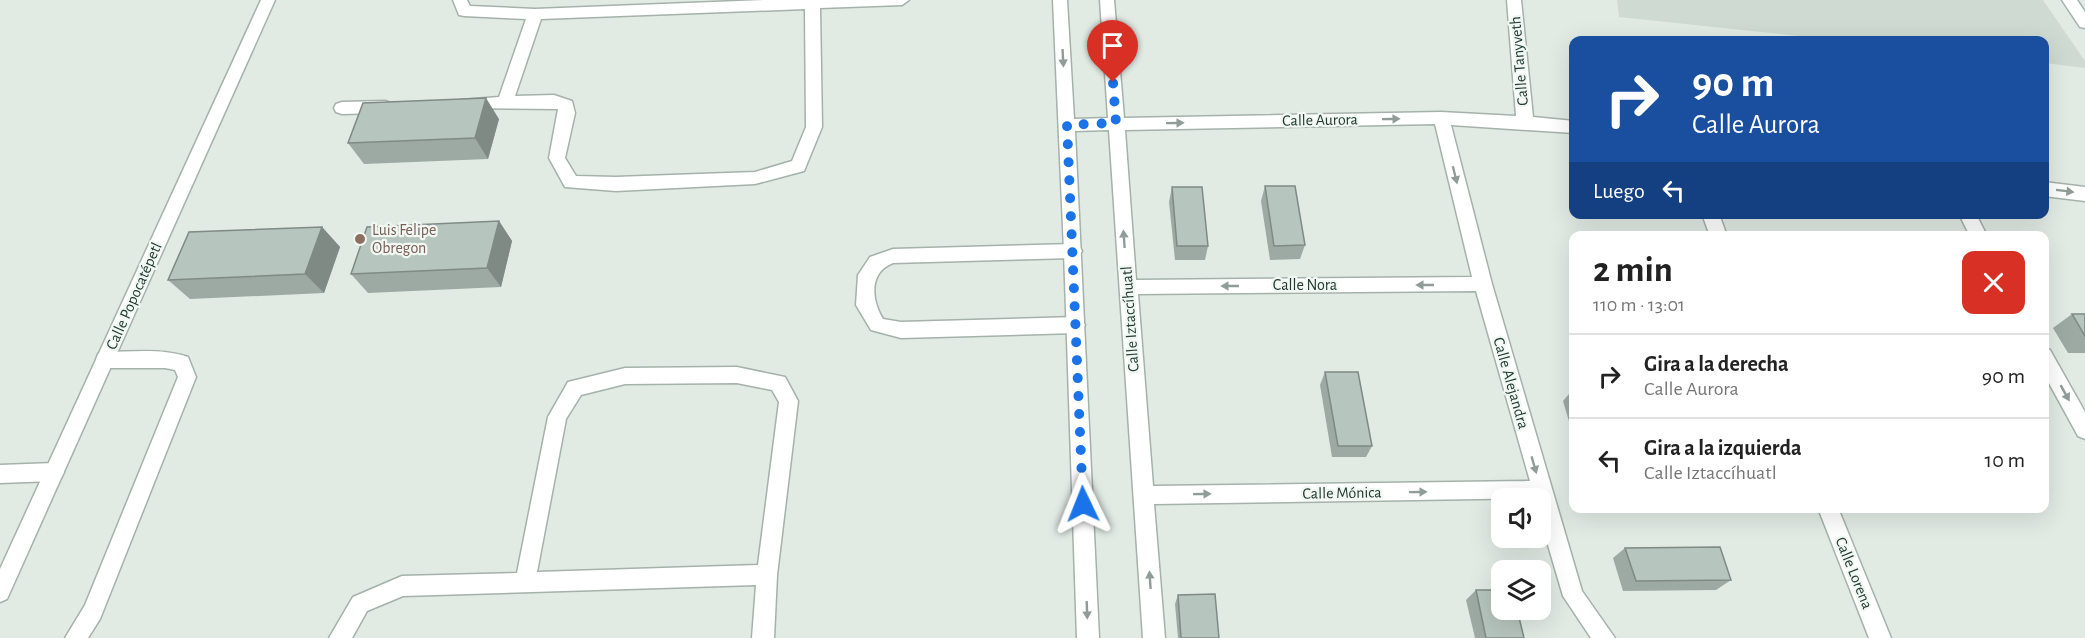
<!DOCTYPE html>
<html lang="es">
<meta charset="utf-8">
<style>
body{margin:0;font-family:"Alegreya Sans",sans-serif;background:#f2f2f2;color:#222;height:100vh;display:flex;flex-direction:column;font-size:22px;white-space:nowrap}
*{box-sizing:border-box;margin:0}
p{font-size:20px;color:#767676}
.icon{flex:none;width:33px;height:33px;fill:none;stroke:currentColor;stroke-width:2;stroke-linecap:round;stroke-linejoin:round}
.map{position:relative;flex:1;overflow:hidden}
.side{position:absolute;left:1569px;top:231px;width:480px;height:282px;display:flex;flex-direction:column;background:#fff;border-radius:12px;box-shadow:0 6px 24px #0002}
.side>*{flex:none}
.top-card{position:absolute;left:1569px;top:36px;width:480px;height:183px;border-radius:12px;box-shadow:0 6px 24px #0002;background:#1a4fa0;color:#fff;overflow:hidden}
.tools{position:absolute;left:1491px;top:488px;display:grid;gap:12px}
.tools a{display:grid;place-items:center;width:60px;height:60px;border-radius:12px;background:#fff;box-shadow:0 6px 24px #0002;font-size:30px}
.pin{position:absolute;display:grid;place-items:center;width:51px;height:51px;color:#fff;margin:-62px -26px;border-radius:50% 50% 50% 0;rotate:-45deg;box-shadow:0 0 6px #0007}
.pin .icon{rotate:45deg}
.me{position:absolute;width:66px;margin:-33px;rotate:358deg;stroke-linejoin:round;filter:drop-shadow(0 0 4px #0008)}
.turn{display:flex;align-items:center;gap:21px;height:126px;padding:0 24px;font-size:27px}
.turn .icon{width:78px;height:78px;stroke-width:2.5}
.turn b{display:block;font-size:42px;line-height:51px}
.then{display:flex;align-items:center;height:57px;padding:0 24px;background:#0003;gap:12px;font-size:22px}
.round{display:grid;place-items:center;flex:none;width:63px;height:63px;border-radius:12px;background:#f2f2f2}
.head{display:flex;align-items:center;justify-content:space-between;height:102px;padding:0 24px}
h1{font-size:36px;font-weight:700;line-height:45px}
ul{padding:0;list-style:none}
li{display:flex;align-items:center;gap:18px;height:84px;padding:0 24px;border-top:2px solid #e0e0e0}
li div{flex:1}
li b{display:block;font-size:22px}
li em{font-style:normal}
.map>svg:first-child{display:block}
.built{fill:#cfdad3}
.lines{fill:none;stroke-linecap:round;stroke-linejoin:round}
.service-casing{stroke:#a4b2aa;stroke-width:3}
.pedestrian-casing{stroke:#a4b2aa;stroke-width:3}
.minor-casing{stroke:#a4b2aa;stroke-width:3}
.service{fill:#fff;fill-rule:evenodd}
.pedestrian{fill:#fff;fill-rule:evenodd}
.minor{fill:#fff;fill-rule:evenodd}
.wall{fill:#9da9a3}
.shaded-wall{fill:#7f8a84}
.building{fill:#b6c5bd;stroke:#7f8a84;stroke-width:1.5}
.oneway{fill:#909c97}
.route{stroke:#1a73e8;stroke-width:10;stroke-dasharray:0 18}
.education-dot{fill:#8d6e63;stroke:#f1f7f3;stroke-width:2}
.labels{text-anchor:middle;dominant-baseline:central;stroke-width:4.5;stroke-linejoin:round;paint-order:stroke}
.street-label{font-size:16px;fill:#223a2f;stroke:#f1f7f3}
.education-label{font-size:16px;fill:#785e54;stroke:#f1f7f3;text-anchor:start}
</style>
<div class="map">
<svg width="2085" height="638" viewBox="0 0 2085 638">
<rect width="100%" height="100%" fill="#e1ebe4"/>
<polygon class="built" points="1617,0 2043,0 2085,61 2085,68 2045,63 2044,40 1836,40 1619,17"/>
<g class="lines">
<g class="service-casing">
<g id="service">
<path d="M1073 244 1079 246 1082 251 1079 256 1073 258 893 263C869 272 871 299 883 319L901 322 1076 317 1082 320 1085 325 1082 330 1076 333 901 338 871 330 856 305 858 275 870 257 893 249Z"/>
<path d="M105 352C132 352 162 348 188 357L196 377 100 619 88 638H65L85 605 178 377 175 370 165 368H105L98 366 96 360 98 354Z"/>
</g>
</g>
<g class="pedestrian-casing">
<polygon id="pedestrian" points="54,463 61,466 64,472 61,478 54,481 0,483 0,465"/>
</g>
<g class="minor-casing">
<g id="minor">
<polygon points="261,0 275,0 7,599 0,602 0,569"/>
<path d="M453 0H467L470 6 535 9 765 0H909L902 5 820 8 822 127 804 171 755 184 616 191 565 187 549 158 558 109 461 108 459 104 461 100 499 97 526 19 464 16 459 15ZM805 9 806 127 792 161 755 172 616 177 576 176 565 158 575 113 572 101 554 95 515 96 541 19Z"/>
<path d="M1053 0H1067L1074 119 1108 118 1100 0H1114L1124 118 1441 112 1516 116 1507 0H1521L1533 117 1574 121V133L1451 125 1492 284 1582 591 1615 638H1591L1563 596 1540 518V498L1154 504 1165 638H1143L1109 130 1075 131 1099 638H1077L1064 251ZM1435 124 1472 277 1136 280 1125 130ZM1476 291 1530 481 1153 486 1138 294Z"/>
<polygon points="2062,0 2077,0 2085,12 2085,28 2080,27"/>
<polygon points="385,101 391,103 393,107 391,111 385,113 342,114 336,112 334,108 336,104 342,102"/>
<polygon points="2044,182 2085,187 2085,201 2044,196"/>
<polygon points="1702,214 1719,214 1727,236 1710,236"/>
<polygon points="1959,214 1976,214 1987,236 1970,236"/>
<polygon points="2044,348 2050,350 2085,412 2085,439 2078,436 2044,374"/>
<path d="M737 367 785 377 798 401 777 575 774 638H752L756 585 403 596 367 611 352 638H329L353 597 402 576 517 573 548 417 568 382 625 368ZM737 383 772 390 779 402 758 565 537 572 566 419 581 395 625 384Z"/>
<polygon points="1818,508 1838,508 1891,638 1869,638"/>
</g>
</g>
<use href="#service" class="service"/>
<use href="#pedestrian" class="pedestrian"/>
<use href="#minor" class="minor"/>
</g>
<g class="wall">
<polygon points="499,119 488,159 364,164 348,143"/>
<polygon points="1265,186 1305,245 1300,259 1270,260 1261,201"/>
<polygon points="1172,187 1208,246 1205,260 1175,260 1169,202"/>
<polygon points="499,221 512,241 501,287 368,293 351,274"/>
<polygon points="322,227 340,247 324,293 190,299 168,280"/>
<polygon points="2072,314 2085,314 2085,353 2068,353 2053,328"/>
<polygon points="1325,372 1372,446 1366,457 1332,457 1320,385"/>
<polygon points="1574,388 1574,428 1571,428 1563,401"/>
<polygon points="1625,548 1731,580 1716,590 1623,591 1613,558"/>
<polygon points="1476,590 1524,638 1475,638 1466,600"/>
<polygon points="1178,595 1219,638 1178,638 1175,604"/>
</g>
<g class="shaded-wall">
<polygon points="486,98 499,119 488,159 475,138"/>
<polygon points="499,221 512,241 501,287 487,268"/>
<polygon points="322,227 340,247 324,293 305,274"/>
</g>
<g class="building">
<polygon points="486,98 475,138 348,143 363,103"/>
<polygon points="1265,186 1295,186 1305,245 1274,246"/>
<polygon points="1172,187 1202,187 1208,246 1177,246"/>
<polygon points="499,221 487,268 351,274 367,227"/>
<polygon points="322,227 305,274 168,280 189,232"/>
<polygon points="2072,314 2085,314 2085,336"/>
<polygon points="1325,372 1358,372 1372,446 1338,446"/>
<polygon points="1720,547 1731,580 1636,581 1625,548"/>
<polygon points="1476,590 1502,590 1502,609 1517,609 1524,638 1486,638"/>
<polygon points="1215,594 1219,638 1181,638 1178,595"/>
</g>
<defs><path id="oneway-solid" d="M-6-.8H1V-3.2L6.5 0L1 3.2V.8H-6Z" transform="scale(1.5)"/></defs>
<g class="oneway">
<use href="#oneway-solid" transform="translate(1063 58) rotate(87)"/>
<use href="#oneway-solid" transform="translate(1391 119) rotate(-1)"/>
<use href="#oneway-solid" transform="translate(1175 123) rotate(-1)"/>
<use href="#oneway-solid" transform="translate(1455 175) rotate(76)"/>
<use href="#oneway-solid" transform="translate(2065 191) rotate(7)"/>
<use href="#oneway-solid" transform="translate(1124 239) rotate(-94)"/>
<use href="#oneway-solid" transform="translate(1425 285) rotate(180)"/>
<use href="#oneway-solid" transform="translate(1230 286) rotate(180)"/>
<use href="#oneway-solid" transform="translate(2065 393) rotate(61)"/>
<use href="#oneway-solid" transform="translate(1534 465) rotate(74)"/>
<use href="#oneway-solid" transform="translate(1418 492) rotate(-1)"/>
<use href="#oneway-solid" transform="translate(1202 494) rotate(-1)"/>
<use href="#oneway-solid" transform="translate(1150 580) rotate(-94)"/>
<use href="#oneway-solid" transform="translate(1087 610) rotate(88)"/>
</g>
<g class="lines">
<polyline class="route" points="1083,504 1067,125 1116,123 1113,82"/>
</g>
<circle class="education-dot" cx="360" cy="239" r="6"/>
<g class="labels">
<g class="street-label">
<text transform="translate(1519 61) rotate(-95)">Calle Tanyveth</text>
<text transform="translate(1320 120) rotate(-1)">Calle Aurora</text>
<text x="1305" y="285">Calle Nora</text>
<text transform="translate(134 296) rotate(-66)">Calle Popocatépetl</text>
<text transform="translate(1130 319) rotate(-94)">Calle Iztaccíhuatl</text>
<text transform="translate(1511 383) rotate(74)">Calle Alejandra</text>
<text transform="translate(1342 493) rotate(-1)">Calle Mónica</text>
<text transform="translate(1854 573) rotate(68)">Calle Lorena</text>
</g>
<g class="education-label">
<text x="372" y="230">Luis Felipe<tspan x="372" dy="18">Obregon</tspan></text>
</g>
</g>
</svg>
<div class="tools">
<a><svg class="icon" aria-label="sound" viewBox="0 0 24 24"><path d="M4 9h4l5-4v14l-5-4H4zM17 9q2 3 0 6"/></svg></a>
<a><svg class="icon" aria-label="layers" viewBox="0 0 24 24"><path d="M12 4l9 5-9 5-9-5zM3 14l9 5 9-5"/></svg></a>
</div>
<div class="pin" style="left:1113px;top:82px;background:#d93025"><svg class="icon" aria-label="arrive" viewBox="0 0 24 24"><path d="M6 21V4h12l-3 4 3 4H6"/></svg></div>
<svg class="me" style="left:1083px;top:504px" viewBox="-20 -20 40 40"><path d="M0-17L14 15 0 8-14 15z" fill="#1a73e8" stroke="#fff" stroke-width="4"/></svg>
<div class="top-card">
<div class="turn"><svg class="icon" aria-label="right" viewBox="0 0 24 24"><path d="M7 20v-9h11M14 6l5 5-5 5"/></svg><div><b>90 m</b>Calle Aurora</div></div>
<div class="then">Luego<svg class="icon" aria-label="left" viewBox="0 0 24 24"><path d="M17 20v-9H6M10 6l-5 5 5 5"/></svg></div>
</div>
<section class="side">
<div class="head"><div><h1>2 min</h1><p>110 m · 13:01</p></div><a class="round" style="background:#d93025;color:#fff"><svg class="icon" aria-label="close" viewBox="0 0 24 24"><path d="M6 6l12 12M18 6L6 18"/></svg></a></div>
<ul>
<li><svg class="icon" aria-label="right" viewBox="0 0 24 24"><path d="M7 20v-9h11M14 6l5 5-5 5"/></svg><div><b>Gira a la derecha</b><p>Calle Aurora</p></div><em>90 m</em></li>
<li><svg class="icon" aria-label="left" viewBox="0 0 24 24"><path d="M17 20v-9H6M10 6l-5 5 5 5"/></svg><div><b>Gira a la izquierda</b><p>Calle Iztaccíhuatl</p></div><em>10 m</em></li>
</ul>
</section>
</div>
